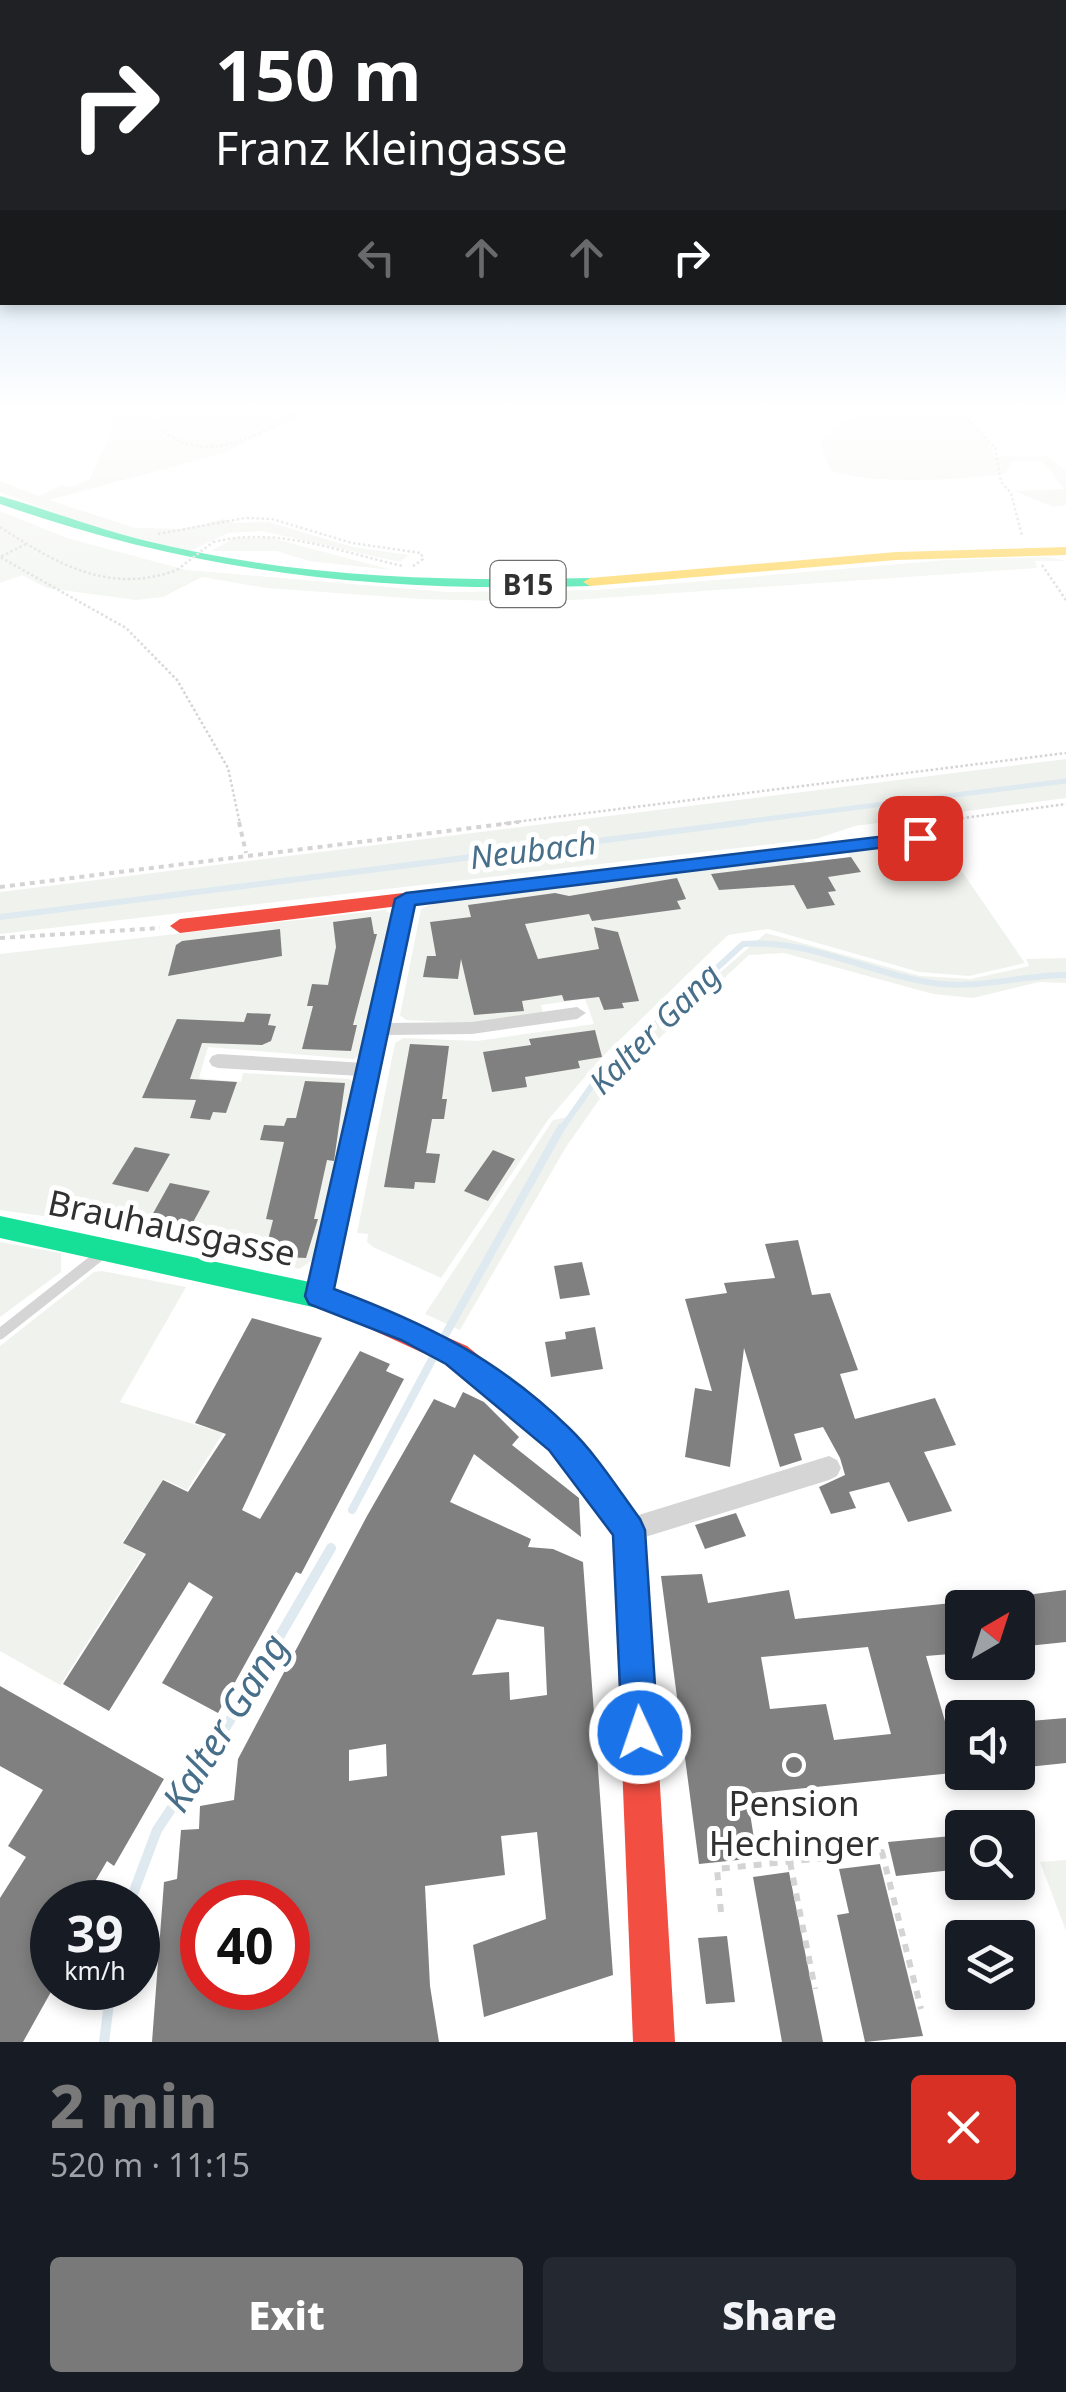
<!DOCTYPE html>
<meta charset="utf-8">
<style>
body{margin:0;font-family:"Noto Sans",sans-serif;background:#242831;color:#f1f3f6;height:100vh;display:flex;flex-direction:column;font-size:38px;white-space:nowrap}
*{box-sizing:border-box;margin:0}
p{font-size:32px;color:#9ea1a6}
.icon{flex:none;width:55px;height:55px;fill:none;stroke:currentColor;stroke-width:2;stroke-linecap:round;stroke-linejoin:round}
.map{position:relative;height:2042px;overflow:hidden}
.panel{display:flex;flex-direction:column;background:#171b24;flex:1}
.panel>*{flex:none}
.hud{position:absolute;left:0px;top:0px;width:1068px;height:305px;box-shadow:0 5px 15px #0003;background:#202124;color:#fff;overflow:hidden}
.needle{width:65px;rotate:39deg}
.controls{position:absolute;left:945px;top:1590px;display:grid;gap:20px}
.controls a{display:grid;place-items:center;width:90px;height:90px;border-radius:10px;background:#171b24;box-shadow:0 5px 15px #0003;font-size:50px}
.speed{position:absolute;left:30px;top:1880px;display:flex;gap:20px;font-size:50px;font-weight:700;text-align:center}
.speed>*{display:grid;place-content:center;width:130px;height:130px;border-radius:50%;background:#171b24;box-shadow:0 5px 15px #0003;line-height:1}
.speed small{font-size:25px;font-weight:400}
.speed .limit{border:15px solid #d22;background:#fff;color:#111}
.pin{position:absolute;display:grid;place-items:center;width:85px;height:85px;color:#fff;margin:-42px;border-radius:20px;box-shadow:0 5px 15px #0006}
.me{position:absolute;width:110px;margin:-55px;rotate:357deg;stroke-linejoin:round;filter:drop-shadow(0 0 8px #0008)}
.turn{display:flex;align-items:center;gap:35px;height:210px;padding:0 50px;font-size:45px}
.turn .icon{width:130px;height:130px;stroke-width:2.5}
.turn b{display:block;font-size:70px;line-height:85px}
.lanes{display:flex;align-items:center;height:95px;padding:0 50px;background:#0003;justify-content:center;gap:50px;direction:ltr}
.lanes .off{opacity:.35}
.round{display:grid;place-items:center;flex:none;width:105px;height:105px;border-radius:10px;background:#242831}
.overview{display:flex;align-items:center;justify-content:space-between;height:170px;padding:0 50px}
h1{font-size:60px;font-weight:800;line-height:75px;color:#797979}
.cta{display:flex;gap:20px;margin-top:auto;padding:20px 50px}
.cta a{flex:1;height:115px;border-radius:10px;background:#797979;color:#fff;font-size:40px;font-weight:800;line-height:115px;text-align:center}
.cta a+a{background:#242831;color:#f1f3f6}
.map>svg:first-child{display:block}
.green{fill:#f0f3ed}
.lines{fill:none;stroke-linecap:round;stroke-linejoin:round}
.stream-far3{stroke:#dee9f0;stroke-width:5}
.stream-far2{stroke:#dee9f0;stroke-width:6}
.stream-far1{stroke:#dee9f0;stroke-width:8}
.stream{stroke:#dee9f0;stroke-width:10}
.building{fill:#808080;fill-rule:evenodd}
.path-far2{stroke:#d4d4d4;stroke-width:2.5;stroke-dasharray:2.5 2.5;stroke-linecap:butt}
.path-far1{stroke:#d4d4d4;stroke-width:4;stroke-dasharray:5 5;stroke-linecap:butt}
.path{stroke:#d4d4d4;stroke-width:6;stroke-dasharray:8 8;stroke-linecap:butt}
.lane{stroke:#d5d5d5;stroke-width:11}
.street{fill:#d5d5d5;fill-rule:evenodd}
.fast{fill:#16e098;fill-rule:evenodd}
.slow{fill:#ffcf43;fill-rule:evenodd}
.jam{fill:#f24e42;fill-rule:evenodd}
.path-bridge{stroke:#d4d4d4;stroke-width:2.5;stroke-dasharray:2.5 2.5;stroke-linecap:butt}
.route{fill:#1a73e8;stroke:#114b97;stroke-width:2.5}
.poi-dot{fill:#797979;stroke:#fff;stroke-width:4}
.labels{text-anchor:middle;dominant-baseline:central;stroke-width:10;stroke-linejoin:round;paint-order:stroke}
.shield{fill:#fff;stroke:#6f6f6f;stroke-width:2.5}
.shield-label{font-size:28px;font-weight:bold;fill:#313131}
.water-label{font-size:32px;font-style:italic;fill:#486f8a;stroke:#fff}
.near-street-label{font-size:35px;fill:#313131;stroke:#fff}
.near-poi-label{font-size:35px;fill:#313131;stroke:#fff}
.near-water-label{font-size:38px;font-style:italic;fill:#486f8a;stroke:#fff}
</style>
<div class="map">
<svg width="1066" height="2042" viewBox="0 0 1066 2042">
<rect width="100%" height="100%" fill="#fff"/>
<g class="green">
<polygon points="82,404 329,404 224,453 49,500 135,528 184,529 223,519 233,523 268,522 353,547 409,555 400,562 262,531 228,533 190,551 96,528 0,492 0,481 39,496 61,485 70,487 89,480 115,425"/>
<path d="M903 404C947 404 978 409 994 457L1048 456 1066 471V505L1053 507 1015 491 1064 489 1043 462 1012 461 1005 474C958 480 874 485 830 471L820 442C837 418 875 409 903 404Z"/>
<polygon points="0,511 67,538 186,570 447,592 598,590 946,560 1047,557 1066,561 1035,561 1037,568 545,602 420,599 267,588 202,577 163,597 136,600 47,588 22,575 0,583"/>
<polygon points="235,538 271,538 392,570 309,561 277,551 211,551"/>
<polygon points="1066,759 1066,798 855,826 816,839 0,934 0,892"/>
<polygon points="898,844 904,852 945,847 1025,963 969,976 919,972 768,929 728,935 602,1057 548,1120 441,1278 373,1247 367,1242 368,1234 357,1233 395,1043 403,1038 477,1041 594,1024 585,999 541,1005 543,1013 471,1023 406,1020 400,1015 421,909 434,903 801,855 806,863 850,857 847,851"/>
<polygon points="385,910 391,914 362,1054 354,1059 208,1047 199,1078 241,1082 243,1073 349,1079 355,1083 316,1258 299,1269 94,1223 0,1210 0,954"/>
<polygon points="766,933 920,976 971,979 1029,966 1026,959 1066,958 1066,983 1039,982 973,998 933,994 784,953 749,955 611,1083 566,1147 460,1330 425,1314 553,1120 569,1117 598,1077"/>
<polygon points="0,1242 61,1253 61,1272 0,1317"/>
<polygon points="102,1271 186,1287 120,1402 223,1433 187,1490 164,1479 122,1542 144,1554 60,1685 0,1651 0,1346 94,1272"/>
<polygon points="1066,1860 1066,1931 1040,1862"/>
</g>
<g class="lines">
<polyline class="stream-far3" points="727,824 1066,781"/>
<g class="stream-far2">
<polyline points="0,917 747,822"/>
<path d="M560 1131 598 1077 743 944C812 938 874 977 941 984 983 988 1024 975 1066 975"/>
</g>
<g class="stream-far1">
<polyline points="444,1337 561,1128"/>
<polyline points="352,1510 436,1352"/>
</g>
<g class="stream">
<polyline points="130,1902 157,1830 235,1713 331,1548"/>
<polyline points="104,2042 111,1988"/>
</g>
</g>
<g class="building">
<polygon points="851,857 861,872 828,877 836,891 828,892 835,905 807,909 794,885 719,890 711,874"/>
<polygon points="677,878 686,899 677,901 681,909 592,921 589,914 525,924 538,959 599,949 594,927 618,932 639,1001 622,1003 624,1008 604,1010 599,997 564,1001 562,995 522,1001 524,1011 474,1015 461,959 458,979 423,977 427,956 436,956 430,922 471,917 468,905 555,893 569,896"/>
<polygon points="371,917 374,934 377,934 353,1025 357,1025 351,1051 302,1049 313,1006 307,1006 312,984 328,985 336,947 333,922"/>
<polygon points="280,929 282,956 168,976 176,945 182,941"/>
<polygon points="247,1013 271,1014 268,1025 276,1026 271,1041 262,1045 202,1043 190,1079 237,1082 226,1113 213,1112 210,1120 190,1118 196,1100 142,1098 177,1019 244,1022"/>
<polygon points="595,1030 602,1057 578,1061 580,1068 525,1077 527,1087 492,1092 483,1052 531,1045 529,1039"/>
<polygon points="410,1044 449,1046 442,1099 447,1099 444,1119 432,1119 426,1153 440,1154 435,1183 415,1182 414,1189 384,1187"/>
<polygon points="305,1081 345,1083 334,1161 327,1160 314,1219 318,1219 306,1258 264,1256 273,1220 266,1219 284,1142 260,1140 264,1125 284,1126 287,1118 296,1118"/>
<polygon points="135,1147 170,1154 148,1192 112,1184"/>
<polygon points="493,1150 515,1159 488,1201 464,1191"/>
<polygon points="170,1183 210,1191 191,1226 151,1217"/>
<polygon points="798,1240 812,1295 830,1293 858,1370 840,1374 855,1419 935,1398 956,1445 924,1452 952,1511 908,1522 889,1482 849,1492 856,1508 831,1514 819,1487 845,1475 840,1458 823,1427 794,1434 802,1460 780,1467 744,1348 730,1467 685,1457 695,1388 712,1391 685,1299 727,1293 724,1283 775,1278 765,1244"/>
<polygon points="582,1262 590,1295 560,1299 554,1266"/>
<polygon points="252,1318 322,1338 242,1510 260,1519 360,1351 390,1364 386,1371 404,1379 301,1574 296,1572 218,1713 162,1683 213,1597 189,1582 109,1711 63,1684 146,1554 123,1543 163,1480 188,1492 226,1434 195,1423"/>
<polygon points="595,1327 603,1369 551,1377 545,1342 566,1339 565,1332"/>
<path d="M463 1392 484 1402 519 1437 512 1445 579 1498 581 1537 474 1454 450 1502 531 1539 528 1547 553 1549 583 1562 613 1975 484 2017 473 1945 546 1919 537 1832 501 1836 505 1875 425 1886 430 1986 439 2042H152L164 1882 177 1879 181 1830 199 1829 200 1806 234 1800 238 1759 367 1516 434 1399 455 1408ZM497 1619 544 1627 547 1695 510 1700 509 1672 472 1675ZM386 1744 387 1776 349 1781V1750ZM202 1902H288V1988H202Z"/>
<polygon points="736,1513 746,1536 705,1549 695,1525"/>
<path d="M702 1574 708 1603 789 1590 795 1619 962 1602V1653L926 1656 947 1728 962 1726V1772L747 1794 757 1858 699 1864 661 1576ZM868 1647 891 1734 834 1740 826 1704 770 1709 761 1657Z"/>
<polygon points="1066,1590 1066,1642 1018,1647 1018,1596"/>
<polygon points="0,1686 164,1779 114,1866 107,1861 83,1902 52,1902 52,1990 23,2042 0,2042 0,1898 26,1857 8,1846 43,1790 0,1766"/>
<polygon points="1066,1718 1066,1763 1018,1768 1018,1722"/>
<polygon points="962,1835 962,1869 896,1876 888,1842"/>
<polygon points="880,1864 923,2036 865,2042 837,1915 849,1913 839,1869"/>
<polygon points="789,1872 823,2042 782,2042 753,1877"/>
<polygon points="727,1936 735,2002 706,2004 698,1938"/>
</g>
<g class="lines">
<g class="path-far2">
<path d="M135 404C196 479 245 440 316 404"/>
<polyline points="259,404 286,417"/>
<polyline points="954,404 995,448 1001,482 1011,493 1022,536"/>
<path d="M0 527C57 564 109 595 177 570"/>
<polyline points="158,534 245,518 272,519 352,543 421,553 423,559 412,567"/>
<path d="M213 542C279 526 339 552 403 566"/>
<polyline points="26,544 0,557 126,628 177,680 228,768 240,824"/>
<polyline points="1042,565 1066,600"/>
<polyline points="927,823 1066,804"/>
<polyline points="499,824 1066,753"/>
</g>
<g class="path-far1">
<polyline points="239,822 246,853"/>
<polyline points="927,823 936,822"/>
<polyline points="0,887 519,822"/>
<polyline points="0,938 160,928"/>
</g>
<g class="path">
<polyline points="790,1862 815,1989"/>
<polyline points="721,1912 717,1869 882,1852 921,2009"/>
</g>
<polyline class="lane" points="0,1334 103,1253"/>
<g class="street">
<polygon points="405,894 413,899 390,1023 472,1022 577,1007 586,1013 577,1019 472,1034 388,1035 330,1296 327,1303 319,1305 311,1303 308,1296 361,1076 218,1068 212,1066 209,1061 212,1056 218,1054 364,1063 397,899"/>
<polygon points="829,1456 837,1460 841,1468 837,1476 829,1480 629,1542 620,1539 617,1530 620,1521 629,1518"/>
</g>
<g class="fast">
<path d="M0 496C49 510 97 529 147 541 292 577 441 582 590 578L597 582 590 586C379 593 200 574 0 504Z"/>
<polygon points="920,832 927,834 927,842 652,876 642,870 652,864"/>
<polygon points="0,1216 319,1284 386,1309 390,1318 386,1327 376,1330 317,1308 0,1238"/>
</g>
<polygon class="slow" points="1066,547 1066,555 896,560 590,586 583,582 590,578 896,552"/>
<g class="jam">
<polygon points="652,864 659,866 662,870 659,874 180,933 170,926 180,919"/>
<polygon points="376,1306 467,1346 571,1430 640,1519 645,1530 675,2042 633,2042 613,1535 549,1450 447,1364 366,1327 362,1318 366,1309"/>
</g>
<polyline class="path-bridge" points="177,570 213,542"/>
</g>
<linearGradient id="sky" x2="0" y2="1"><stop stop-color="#a4c9eb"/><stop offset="0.59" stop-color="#fff"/><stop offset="1" stop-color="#fff" stop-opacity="0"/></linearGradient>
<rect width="1066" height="690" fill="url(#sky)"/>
<path class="route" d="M920 832 930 838 927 842 415 905 334 1289C427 1324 497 1358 569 1428 596 1454 618 1489 640 1519L645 1530 658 1733 653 1746 640 1751 627 1746 622 1733 613 1535 549 1450 446 1364 401 1340 309 1304 305 1296 395 899 406 893Z"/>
<circle class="poi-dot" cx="794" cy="1765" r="10"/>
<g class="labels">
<rect class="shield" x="490.5" y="561" width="75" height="46" rx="8"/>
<g class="shield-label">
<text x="528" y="584">B15</text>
</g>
<g class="water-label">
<text transform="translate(533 849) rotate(-7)">Neubach</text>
<text transform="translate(654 1028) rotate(-45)">Kalter Gang</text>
</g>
<g class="near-street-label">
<text transform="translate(172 1227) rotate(12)">Brauhausgasse</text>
</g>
<g class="near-poi-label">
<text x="794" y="1802">Pension<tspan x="794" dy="40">Hechinger</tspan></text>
</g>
<g class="near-water-label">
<text transform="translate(224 1722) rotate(-58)">Kalter Gang</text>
</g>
</g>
</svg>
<div class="controls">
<a><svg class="needle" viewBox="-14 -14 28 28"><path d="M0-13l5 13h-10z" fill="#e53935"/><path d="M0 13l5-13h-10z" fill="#9ea1a6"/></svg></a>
<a><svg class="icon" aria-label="sound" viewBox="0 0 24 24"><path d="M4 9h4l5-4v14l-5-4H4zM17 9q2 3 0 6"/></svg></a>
<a><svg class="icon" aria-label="search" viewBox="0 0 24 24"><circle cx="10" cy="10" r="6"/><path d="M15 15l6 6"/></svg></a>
<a><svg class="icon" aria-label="layers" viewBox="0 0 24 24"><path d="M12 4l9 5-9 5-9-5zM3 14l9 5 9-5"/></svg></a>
</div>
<div class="speed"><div>39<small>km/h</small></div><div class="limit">40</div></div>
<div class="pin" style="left:920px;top:838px;background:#d93025"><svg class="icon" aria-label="arrive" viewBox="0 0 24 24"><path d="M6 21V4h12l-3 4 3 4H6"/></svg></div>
<svg class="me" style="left:640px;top:1733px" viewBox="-20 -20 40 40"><circle r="17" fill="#1a73e8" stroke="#fff" stroke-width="3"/><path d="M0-11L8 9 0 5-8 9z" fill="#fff"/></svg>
<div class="hud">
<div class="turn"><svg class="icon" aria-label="right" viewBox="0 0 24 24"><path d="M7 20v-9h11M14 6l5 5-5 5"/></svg><div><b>150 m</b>Franz Kleingasse</div></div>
<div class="lanes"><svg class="icon off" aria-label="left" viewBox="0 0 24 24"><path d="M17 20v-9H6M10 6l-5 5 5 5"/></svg><svg class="icon off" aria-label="ahead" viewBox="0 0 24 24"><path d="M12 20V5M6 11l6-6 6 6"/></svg><svg class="icon off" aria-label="ahead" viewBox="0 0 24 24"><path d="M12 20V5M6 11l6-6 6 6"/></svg><svg class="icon" aria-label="right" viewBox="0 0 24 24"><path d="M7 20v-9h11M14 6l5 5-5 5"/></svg></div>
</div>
</div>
<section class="panel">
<div class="overview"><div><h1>2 min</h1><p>520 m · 11:15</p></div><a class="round" style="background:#d93025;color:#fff"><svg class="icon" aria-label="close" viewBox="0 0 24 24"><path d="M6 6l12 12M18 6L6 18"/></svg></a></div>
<div class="cta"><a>Exit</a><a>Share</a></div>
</section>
